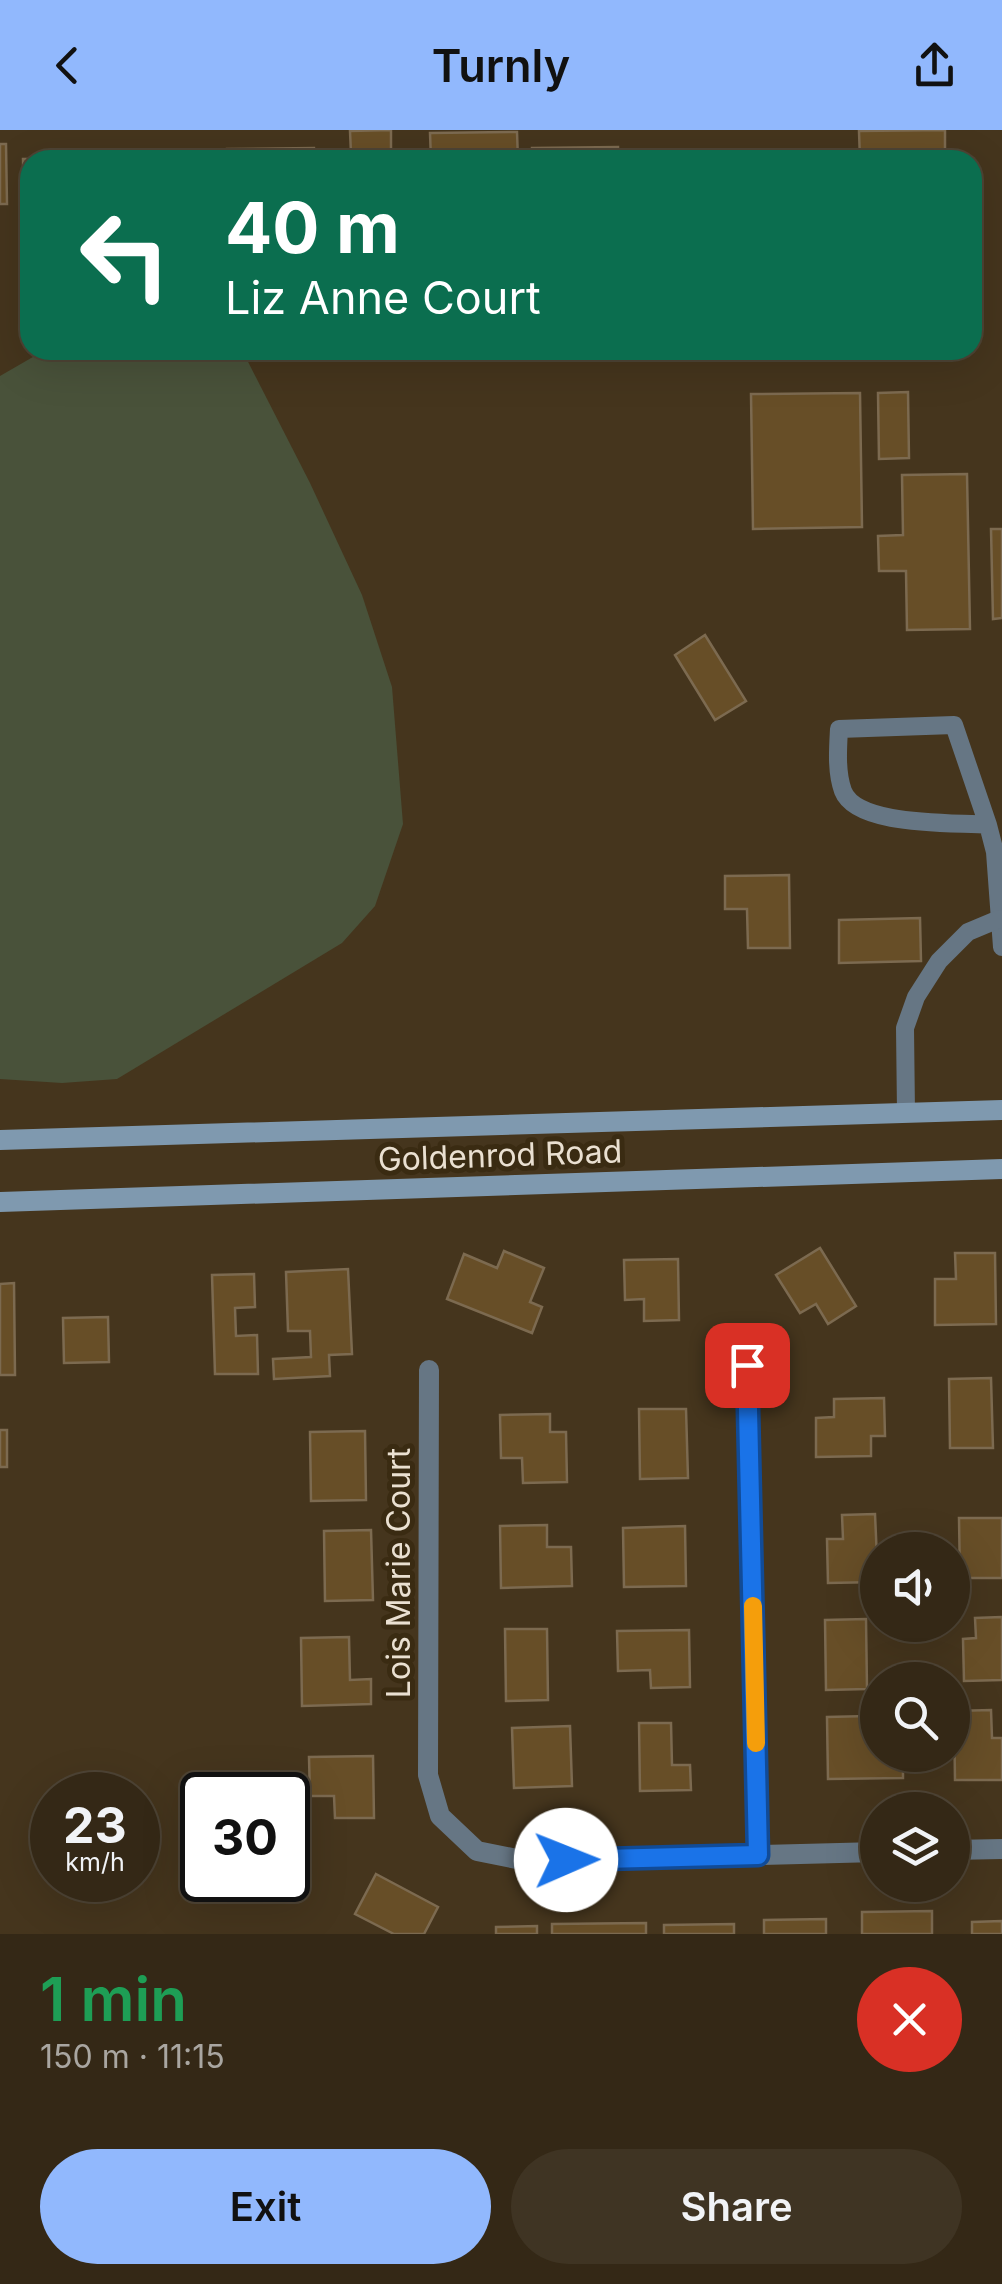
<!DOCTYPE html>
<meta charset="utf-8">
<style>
body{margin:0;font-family:Inter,sans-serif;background:#3f3423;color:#f1f3f6;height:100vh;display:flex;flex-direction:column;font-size:38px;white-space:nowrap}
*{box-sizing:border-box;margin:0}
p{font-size:32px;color:#a9a6a1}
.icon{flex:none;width:55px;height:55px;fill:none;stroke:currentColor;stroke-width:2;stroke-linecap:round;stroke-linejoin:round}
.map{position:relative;height:1804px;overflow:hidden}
.sheet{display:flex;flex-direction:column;background:#342816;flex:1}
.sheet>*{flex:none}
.guide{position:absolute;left:20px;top:20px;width:962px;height:210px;border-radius:30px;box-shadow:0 10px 40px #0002,0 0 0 2px #4e4435;background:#0b6e4f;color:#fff;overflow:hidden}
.fabs{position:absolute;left:860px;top:1402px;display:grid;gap:20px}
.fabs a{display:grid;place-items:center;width:110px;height:110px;border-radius:50%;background:#342816;box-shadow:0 10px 40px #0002,0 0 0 2px #4e4435;font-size:50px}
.speed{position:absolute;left:30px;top:1642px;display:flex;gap:20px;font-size:50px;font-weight:700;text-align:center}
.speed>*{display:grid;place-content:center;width:130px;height:130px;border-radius:50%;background:#342816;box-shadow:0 10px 40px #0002,0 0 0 2px #4e4435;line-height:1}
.speed small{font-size:25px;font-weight:400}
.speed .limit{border:5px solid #111;border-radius:15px;background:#fff;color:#111}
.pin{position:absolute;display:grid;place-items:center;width:85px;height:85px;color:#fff;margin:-42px;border-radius:20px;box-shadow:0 5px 15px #0006}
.me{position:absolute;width:110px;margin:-55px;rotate:89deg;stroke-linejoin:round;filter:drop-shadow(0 0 8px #0008)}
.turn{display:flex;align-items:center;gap:35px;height:210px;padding:0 40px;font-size:45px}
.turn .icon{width:130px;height:130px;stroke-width:2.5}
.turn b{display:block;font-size:70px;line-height:85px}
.round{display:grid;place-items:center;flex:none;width:105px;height:105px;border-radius:52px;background:#3f3423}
.overview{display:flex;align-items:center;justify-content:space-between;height:170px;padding:0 40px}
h1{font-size:60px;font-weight:600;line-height:75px;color:#1e9e55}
.primary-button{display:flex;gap:20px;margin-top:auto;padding:20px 40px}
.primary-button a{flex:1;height:115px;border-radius:60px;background:#91b8fd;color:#111;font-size:40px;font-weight:600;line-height:115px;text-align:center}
.primary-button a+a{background:#3f3423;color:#f1f3f6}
header{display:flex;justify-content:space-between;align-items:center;height:130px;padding:0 40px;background:#91b8fd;color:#111;font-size:45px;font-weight:600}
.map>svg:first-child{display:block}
.green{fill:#49523a}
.building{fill:#674e27;stroke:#7c6a50;stroke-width:2.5}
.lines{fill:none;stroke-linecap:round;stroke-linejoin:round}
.lane{stroke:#667684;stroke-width:18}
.street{stroke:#667684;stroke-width:20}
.secondary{stroke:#7f99af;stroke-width:20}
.route-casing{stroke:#114b97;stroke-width:25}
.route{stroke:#1a73e8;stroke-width:18}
.slow{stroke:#f59e0b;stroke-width:18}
.labels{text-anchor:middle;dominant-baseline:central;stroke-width:10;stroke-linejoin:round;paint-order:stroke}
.street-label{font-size:32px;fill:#eae0d1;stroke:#3a2b12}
</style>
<header><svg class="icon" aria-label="back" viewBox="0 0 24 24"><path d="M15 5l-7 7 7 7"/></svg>Turnly<svg class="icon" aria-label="share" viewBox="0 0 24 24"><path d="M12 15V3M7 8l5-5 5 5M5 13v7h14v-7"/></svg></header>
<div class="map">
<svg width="1002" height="1804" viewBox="0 0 1002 1804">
<rect width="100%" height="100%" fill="#45351d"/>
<polygon class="green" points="45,220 242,220 310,353 362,465 392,557 403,694 375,776 342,813 117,949 62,953 0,949 0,246"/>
<g class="building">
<polygon points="391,0 391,23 414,23 414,30 329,30 329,24 351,24 350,1"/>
<polygon points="945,0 945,30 860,30 859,1"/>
<polygon points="517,2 518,30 431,30 430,3"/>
<polygon points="0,14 6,14 7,74 0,74"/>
<polygon points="618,17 618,30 532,30 532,18"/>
<polygon points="314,18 315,30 227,30 227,19"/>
<polygon points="211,24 211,30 126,30 126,25"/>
<polygon points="110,28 30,30 30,95 24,95 23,29"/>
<polygon points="908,262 909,328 879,329 878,263"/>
<polygon points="860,263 862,397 753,399 751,264"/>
<polygon points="967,344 970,499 907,500 906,441 879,441 878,406 903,405 902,345"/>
<polygon points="991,399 1002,399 1002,488 993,489"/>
<polygon points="705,505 746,571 715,590 675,525"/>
<polygon points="789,745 790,818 748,818 747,779 725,779 725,746"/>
<polygon points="920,788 921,831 839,833 839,790"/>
<polygon points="820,1118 856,1176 828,1194 816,1174 800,1183 776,1145"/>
<polygon points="504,1121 544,1138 530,1172 542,1177 532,1203 447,1169 464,1124 497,1138"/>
<polygon points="955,1123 995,1123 996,1194 935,1195 935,1149 956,1149"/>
<polygon points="678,1129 679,1190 644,1191 644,1169 625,1170 624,1130"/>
<polygon points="348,1139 352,1224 329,1225 330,1246 274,1249 273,1229 311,1227 310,1201 288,1201 286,1142"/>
<polygon points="254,1144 255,1177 235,1178 236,1206 257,1205 258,1244 215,1244 212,1145"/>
<polygon points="14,1153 15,1245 0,1245 0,1154"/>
<polygon points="108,1187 109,1232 64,1233 63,1188"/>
<polygon points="991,1248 993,1318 950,1318 949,1249"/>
<polygon points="884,1268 885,1306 871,1306 871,1326 816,1327 816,1288 834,1287 834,1269"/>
<polygon points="639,1279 686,1279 688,1348 640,1349"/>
<polygon points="550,1284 550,1302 566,1302 567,1352 523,1353 522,1328 501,1328 500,1285"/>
<rect x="0" y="1300" width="7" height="37"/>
<polygon points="365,1301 366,1370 311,1371 310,1302"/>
<polygon points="875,1384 878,1452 828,1453 827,1409 843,1409 842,1385"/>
<polygon points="959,1388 1002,1388 1002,1448 960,1448"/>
<polygon points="547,1395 547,1417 571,1417 572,1456 501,1458 500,1396"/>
<polygon points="685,1396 686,1456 624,1457 623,1398"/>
<polygon points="371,1400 373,1470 325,1471 324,1401"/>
<polygon points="1002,1487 1002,1550 964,1551 963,1509 976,1508 975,1488"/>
<polygon points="866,1489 867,1559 826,1560 825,1490"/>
<polygon points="505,1499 547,1499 548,1570 506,1571"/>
<polygon points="689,1500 690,1557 651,1558 650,1540 618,1541 617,1501"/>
<polygon points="349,1507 350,1550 371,1549 371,1574 302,1576 301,1508"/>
<polygon points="991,1580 992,1608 1002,1608 1002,1650 955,1650 954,1581"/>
<polygon points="868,1586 869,1609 878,1609 878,1625 903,1625 903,1648 828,1649 827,1587"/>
<polygon points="639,1593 671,1593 672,1635 690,1635 691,1660 640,1661"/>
<polygon points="570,1596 572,1656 514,1658 512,1598"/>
<polygon points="373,1626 374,1688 335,1688 334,1666 310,1666 309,1627"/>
<polygon points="376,1744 438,1777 424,1804 394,1804 355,1784"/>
<polygon points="932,1781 932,1804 862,1804 862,1782"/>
<polygon points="826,1789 826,1804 764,1804 764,1790"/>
<polygon points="1002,1791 1002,1804 972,1804 972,1792"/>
<polygon points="646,1793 646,1804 552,1804 552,1794"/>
<polygon points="734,1794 734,1804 664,1804 664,1795"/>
<polygon points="537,1796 537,1804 496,1804 496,1797"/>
</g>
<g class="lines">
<g class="lane">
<path d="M988 695C954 692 857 697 843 661 836 642 838 618 839 599L954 595 988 695 995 722 1002 817"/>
<polyline points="906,983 905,898 916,867 939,831 968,802 999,789"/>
</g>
<g class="street">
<polyline points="747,1235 758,1725"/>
<polyline points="429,1240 428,1645 440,1686 477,1721 527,1731 878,1722"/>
<polyline points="952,1720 1002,1719"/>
</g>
<g class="secondary">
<polyline points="0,1010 1002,980"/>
<polyline points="0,1072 1002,1039"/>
</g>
</g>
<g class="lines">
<g class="route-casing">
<polyline id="route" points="566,1730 758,1725 747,1235"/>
</g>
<use href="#route" class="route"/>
<polyline class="slow" points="753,1476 756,1613"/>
</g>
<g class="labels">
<g class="street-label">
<text transform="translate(500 1025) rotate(-2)">Goldenrod Road</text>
<text transform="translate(398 1443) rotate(-90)">Lois Marie Court</text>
</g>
</g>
</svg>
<div class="fabs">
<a><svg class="icon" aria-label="sound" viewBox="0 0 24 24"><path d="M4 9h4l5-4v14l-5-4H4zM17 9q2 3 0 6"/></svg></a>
<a><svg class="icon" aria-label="search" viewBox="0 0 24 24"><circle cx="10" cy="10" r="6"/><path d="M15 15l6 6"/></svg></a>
<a><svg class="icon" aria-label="layers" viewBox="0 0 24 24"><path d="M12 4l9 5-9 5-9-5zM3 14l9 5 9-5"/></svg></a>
</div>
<div class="speed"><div>23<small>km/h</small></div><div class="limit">30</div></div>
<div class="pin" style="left:747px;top:1235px;background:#d93025"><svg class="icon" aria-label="arrive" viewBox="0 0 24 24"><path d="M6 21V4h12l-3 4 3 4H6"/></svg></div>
<svg class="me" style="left:566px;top:1730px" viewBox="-20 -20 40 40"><circle r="19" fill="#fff"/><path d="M0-13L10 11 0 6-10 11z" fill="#1a73e8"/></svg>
<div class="guide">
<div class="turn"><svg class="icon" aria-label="left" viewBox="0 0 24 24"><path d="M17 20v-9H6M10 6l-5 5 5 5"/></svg><div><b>40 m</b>Liz Anne Court</div></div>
</div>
</div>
<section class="sheet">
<div class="overview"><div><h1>1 min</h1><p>150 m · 11:15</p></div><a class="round" style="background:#d93025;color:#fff"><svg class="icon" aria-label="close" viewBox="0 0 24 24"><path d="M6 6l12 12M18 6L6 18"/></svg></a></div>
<div class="primary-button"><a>Exit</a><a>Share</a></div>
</section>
